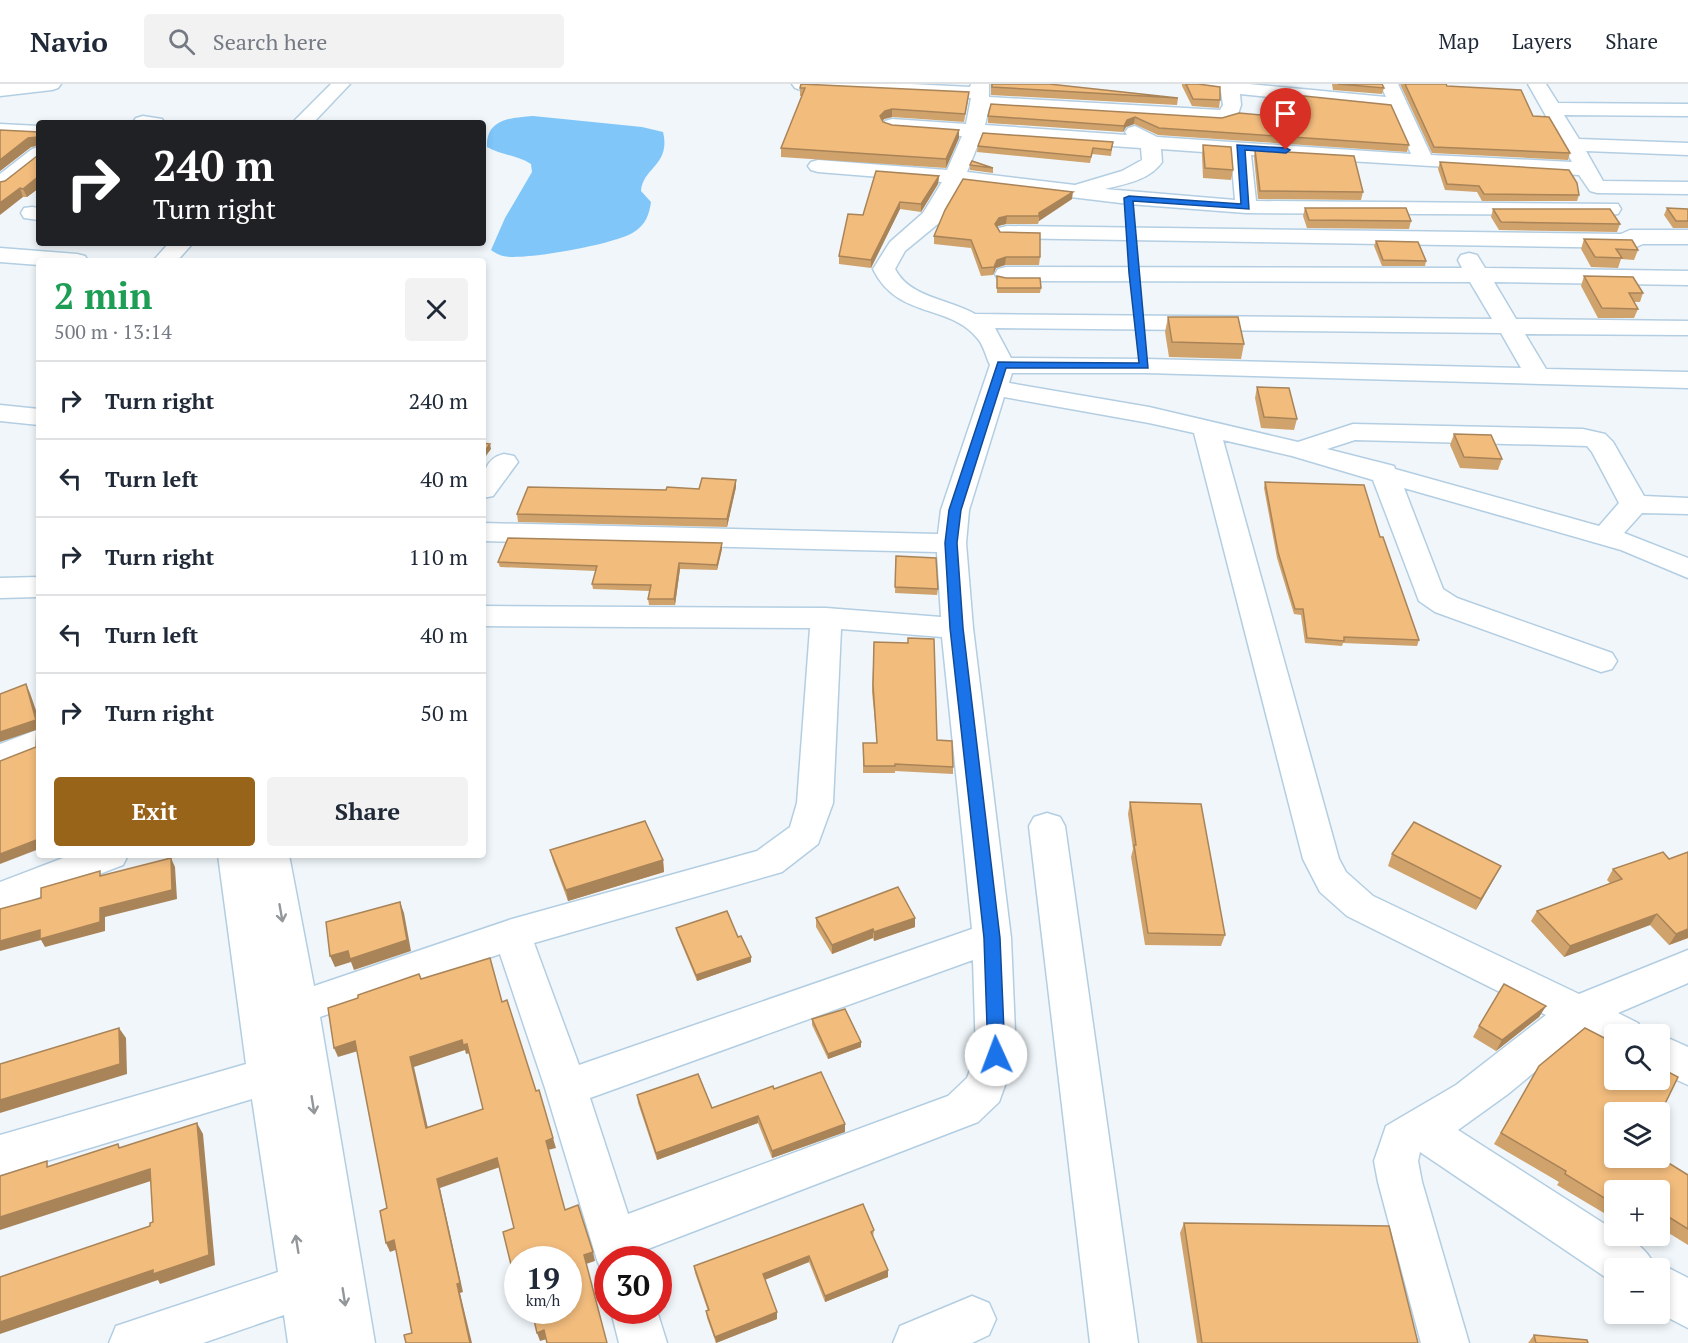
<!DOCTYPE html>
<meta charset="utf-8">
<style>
body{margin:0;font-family:"PT Serif",serif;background:#f2f2f3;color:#1f2937;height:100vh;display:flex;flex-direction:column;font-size:22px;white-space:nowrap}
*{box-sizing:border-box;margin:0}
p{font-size:20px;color:#747a83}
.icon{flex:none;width:33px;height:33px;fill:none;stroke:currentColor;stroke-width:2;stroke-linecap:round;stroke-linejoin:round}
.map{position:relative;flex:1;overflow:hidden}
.side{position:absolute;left:36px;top:174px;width:450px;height:600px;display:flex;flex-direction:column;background:#fff;border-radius:6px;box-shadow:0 3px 9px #0003}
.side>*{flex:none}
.top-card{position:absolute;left:36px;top:36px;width:450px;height:126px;border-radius:6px;box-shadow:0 3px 9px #0003;background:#202124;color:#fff;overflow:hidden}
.buttons{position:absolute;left:1604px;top:940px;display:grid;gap:12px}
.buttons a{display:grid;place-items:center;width:66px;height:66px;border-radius:6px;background:#fff;box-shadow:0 3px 9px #0003;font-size:30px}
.speed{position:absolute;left:504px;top:1162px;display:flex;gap:12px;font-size:30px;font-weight:700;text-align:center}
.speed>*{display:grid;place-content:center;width:78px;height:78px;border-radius:50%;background:#fff;box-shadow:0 3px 9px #0003;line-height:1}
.speed small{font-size:15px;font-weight:400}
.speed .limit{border:9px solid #d22;background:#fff;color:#111}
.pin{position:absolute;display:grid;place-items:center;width:51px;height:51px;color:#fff;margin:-62px -26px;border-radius:50% 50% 50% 0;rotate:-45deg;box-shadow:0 0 6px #0007}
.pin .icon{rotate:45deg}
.me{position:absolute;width:66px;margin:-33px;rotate:358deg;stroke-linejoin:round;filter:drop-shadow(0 0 4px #0008)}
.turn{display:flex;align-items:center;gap:21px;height:126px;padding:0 18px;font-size:27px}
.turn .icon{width:78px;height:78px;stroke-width:2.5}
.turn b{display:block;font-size:42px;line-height:51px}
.round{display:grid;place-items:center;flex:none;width:63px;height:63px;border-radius:6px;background:#f2f2f3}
.overview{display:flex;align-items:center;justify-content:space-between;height:102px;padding:0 18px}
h1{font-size:36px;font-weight:800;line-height:45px;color:#1e9e55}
.action{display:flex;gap:12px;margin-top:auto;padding:12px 18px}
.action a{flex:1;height:69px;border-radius:6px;background:#98641a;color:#fff;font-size:24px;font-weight:800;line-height:69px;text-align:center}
.action a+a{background:#f2f2f3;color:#1f2937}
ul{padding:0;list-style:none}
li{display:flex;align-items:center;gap:18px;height:78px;padding:0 18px;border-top:2px solid #e0e1e3}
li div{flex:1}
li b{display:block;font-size:22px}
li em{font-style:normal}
header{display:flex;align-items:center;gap:36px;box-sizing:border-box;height:84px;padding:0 30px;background:#fff;border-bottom:2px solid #e0e1e3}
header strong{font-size:28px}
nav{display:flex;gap:33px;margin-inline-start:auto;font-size:21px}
.search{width:420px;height:54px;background:#f2f2f3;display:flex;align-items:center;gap:15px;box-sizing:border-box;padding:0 21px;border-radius:6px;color:#747a83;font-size:22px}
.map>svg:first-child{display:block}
.water{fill:#80c6f9}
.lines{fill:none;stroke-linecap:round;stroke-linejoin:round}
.minor-casing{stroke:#b3cee2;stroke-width:3}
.secondary-casing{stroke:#b3cee2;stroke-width:3}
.minor{fill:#fff;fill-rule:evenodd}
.secondary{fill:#fff;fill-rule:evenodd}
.wall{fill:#d0a26c}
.shaded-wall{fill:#a98458}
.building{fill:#f2bc7d;stroke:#a98458;stroke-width:1.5;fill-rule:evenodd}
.oneway{stroke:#93979a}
.route{fill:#1a73e8;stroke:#114b97;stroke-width:1.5}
</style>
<header>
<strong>Navio</strong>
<div class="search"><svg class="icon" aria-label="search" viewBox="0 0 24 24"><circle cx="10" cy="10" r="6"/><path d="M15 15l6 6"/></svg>Search here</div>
<nav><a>Map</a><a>Layers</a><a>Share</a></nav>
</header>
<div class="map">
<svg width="1688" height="1259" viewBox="0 0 1688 1259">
<rect width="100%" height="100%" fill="#f0f6fa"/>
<path class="water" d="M533 32 642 43 663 48C671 81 643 83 641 107L651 118C649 131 646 140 634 148 617 160 523 177 503 172 499 171 494 168 491 166L505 134 532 88 531 80C517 71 501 71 487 63 486 35 510 34 533 32Z"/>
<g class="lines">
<g class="minor-casing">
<g id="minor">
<polygon points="331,0 350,0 313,39 292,39"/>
<path d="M792 0H911L970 3 971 0H989V13L1220 26 1223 21 1221 8 1186 4 1183 0H1249L1386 13 1381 2 1382 0H1398L1431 71 1572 78 1528 0H1546L1558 19 1688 20V32L1564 31 1579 55 1688 59V71L1586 67 1603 97 1688 98V110L1597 109 1590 107 1579 91 1251 71 1256 117 1618 120 1621 125 1618 130 1610 131 1246 129 1129 120 961 100 939 139 905 167 895 185C910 214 949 215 975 230L1492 235 1470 198 1006 197 998 195 995 190 998 185 1006 183 1462 184 1458 176 1461 171 1469 169 1477 171 1485 184 1688 187V201L1494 198 1516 235 1688 237V251L1525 250 1546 285 1688 288V304L1145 289H1012L1009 299 1149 323 1298 358 1353 340 1583 345 1605 350 1613 358 1644 412 1688 414V430L1642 429 1624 449 1688 474V494L1621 466 1404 404 1443 505 1457 514 1612 569 1617 577 1612 585 1601 588 1435 528 1419 517 1373 396 1292 372 1223 356 1339 775 1346 788 1373 812 1579 910 1688 866V899L1618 929 1638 939 1644 951H1614V965L1582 949 1508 1010 1458 1046 1614 1146V1152C1631 1152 1648 1166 1654 1181L1659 1179 1688 1194V1244L1659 1229V1185H1614V1199L1420 1068 1418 1077 1422 1098 1469 1259H1421L1378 1098 1374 1077 1386 1042 1456 1001 1546 931 1347 832 1320 808 1303 775 1194 349 1149 339 1004 313 969 426 966 459 973 544 1011 854 1016 971 999 1018 978 1038 640 1168 643 1176H608V1193L604 1192 597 1176 545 1004 500 870 320 933 375 1259H288L284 1231 203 1259H109L116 1242 278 1188 252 1015 0 1091V1051L246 980 218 771H289L314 902 512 835 757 767 790 743 797 719 810 544 483 542V522L826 524 941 533 937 468 483 457V439L938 450 941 426 990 281C986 273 984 262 978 255 950 219 898 236 873 185L890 158 923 129 942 98 818 88 811 86 808 82 811 78 818 76 947 86 962 52 892 47 885 45 882 41 885 37 892 35 966 40 971 14 801 6 795 4ZM1240 10 1391 25 1411 70 1157 53 1135 42 1128 44 1125 48 1127 51 985 41 989 24 1221 38 1237 33 1241 21ZM981 53 1141 64 1142 76 1122 87 1075 101 967 88ZM1161 65 1231 70 1235 116 1105 105C1125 100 1150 96 1162 78ZM995 244 1501 249 1521 284 1145 275 1011 274ZM1355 356 1587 362 1592 368 1619 419 1599 442 1395 385 1394 382 1327 365ZM841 545 942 553 972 845 579 981 534 859 782 788 818 760 833 719ZM973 876 976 971 967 994 948 1012 628 1130 590 1014Z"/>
<polygon points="143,32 162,35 165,39 133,38 136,34"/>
<polygon points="0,40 39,42 39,54 0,52"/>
<polygon points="39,63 39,79 7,104 0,106 0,90 32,65"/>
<polygon points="32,123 39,124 39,136 24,134 21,129 24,124"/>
<polygon points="1007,142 1621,150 1630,146 1688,146 1688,160 1643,160 1634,164 999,154 996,149 999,144"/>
<polygon points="169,159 193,159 177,177 153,177"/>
<polygon points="0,164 77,170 85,172 88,177 39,177 39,181 0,178"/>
<polygon points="0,321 39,325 39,341 0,337"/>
<path d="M504 370 514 372 518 378 493 412 483 414C483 395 482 375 504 370Z"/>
<polygon points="39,493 39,513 0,514 0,494"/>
<polygon points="39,645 39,670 0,685 0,660"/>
<polygon points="1047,729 1060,733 1065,742 1138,1259 1090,1259 1029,742 1034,733"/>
<polygon points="71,771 128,771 123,781 0,828 0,798"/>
<polygon points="1659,950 1688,963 1688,1001 1659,988"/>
<polygon points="972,1212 989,1219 996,1235 989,1251 972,1259 893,1259 900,1242"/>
<polygon points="611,1227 657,1227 667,1259 619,1259"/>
</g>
</g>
<g class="secondary-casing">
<polygon id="secondary" points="0,0 61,0 58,4 52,6 0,12"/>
</g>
<use href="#minor" class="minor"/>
<use href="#secondary" class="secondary"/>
</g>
<g class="wall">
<polygon points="991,0 1049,0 1178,14 1177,21 991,11"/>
<polygon points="1182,0 1198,0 1220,16 1219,24 1192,22 1182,2"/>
<polygon points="1332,0 1382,0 1384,4 1382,10 1333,6"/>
<polygon points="1400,0 1446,0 1447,2 1533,32 1570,69 1568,76 1432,69"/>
<polygon points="800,4 968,16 964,38 892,33 884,35 883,37 883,38 892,41 959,46 959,54 946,84 781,73 781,64 802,12 800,12"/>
<polygon points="1275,9 1409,61 1407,68 1158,51 1134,40 1126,43 1123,48 988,39 988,32 1222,34 1272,32"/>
<polygon points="0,46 39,48 39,104 27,113 23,113 5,97 37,72 37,62 31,63 0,87"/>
<polygon points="1113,58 1111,72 1092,70 1090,79 977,68 978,62"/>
<polygon points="1203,61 1233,86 1231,96 1203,94 1202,70"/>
<polygon points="1255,66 1363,108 1361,116 1258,115 1254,73"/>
<polygon points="1440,78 1579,111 1577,117 1482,117 1477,108 1445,106 1438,85"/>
<polygon points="970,81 993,84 993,89 970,86"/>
<polygon points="939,92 938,100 921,128 900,125 871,184 839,180 839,172 863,131"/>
<polygon points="1072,115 1039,137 1038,140 1006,140 998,142 997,144 1000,148 1040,173 1039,181 1005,181 996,184 993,191 981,192 971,164 934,160 934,152 945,126"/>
<polygon points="1305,124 1411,137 1409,145 1307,144 1303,132"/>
<polygon points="1667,124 1688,125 1688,144 1673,144 1664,131"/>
<polygon points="1493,125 1620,140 1617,148 1499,146 1491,133"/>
<polygon points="1584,155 1638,166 1634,176 1621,175 1618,184 1591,183 1581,165"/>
<polygon points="1376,157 1426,177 1425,182 1382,182 1374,162"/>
<polygon points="997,192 1041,204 1040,209 997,209"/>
<polygon points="1584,192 1643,209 1640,218 1634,218 1638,225 1634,234 1598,234 1581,202"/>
<polygon points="1168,233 1244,260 1241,275 1169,273 1165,248"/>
<polygon points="1257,303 1297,335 1294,346 1261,344 1255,314"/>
<polygon points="1454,350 1502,375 1498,386 1460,384 1450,361"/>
<polygon points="1265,398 1380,453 1419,556 1417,562 1343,559 1342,562 1305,559 1301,531 1294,530 1277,474 1264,404"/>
<polygon points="736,403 727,443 518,438 517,430 666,406"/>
<polygon points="722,459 722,465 717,486 680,485 675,521 649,521 648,515 650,507 593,505 592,500 596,487 500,483 498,478"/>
<polygon points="896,472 938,505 937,511 895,509"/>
<polygon points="874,558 953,683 953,690 895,687 895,689 863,689 863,659 877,659 872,608"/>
<polygon points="1130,718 1225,851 1221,862 1145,861 1131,773 1133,765 1128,730"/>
<polygon points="550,766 663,776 664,788 568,817 553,777"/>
<polygon points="1688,768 1688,854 1669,861 1650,841 1564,873 1531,837 1537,827 1610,799 1607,796 1613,785 1669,775"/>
<polygon points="1392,770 1495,793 1476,826 1388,782"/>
<polygon points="816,834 915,834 915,843 874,857 873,854 832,870 816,843"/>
<polygon points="676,844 738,853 751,878 697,897 677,849"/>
<polygon points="1546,922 1539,933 1496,967 1473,953 1479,942"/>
<polygon points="812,935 861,963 828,975 812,941"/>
<polygon points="1539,982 1614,1074 1688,1091 1688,1161 1659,1143 1659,1107 1614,1107 1614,1135 1557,1101 1559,1098 1494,1060"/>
<polygon points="774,1005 845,1048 772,1074 758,1039 657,1076 638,1019 637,1011 712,1024"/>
<polygon points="1184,1139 1418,1259 1197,1259 1180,1149"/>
<polygon points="874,1146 873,1153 888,1193 825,1218 809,1178 765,1196 777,1235 716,1259 707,1234 706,1227 708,1227 695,1189 694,1182"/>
<polygon points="1534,1251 1588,1259 1528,1259"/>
</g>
<g class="shaded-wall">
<polygon points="892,25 892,33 884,35 880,40 880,32 885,27"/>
<polygon points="1135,33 1134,40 1126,43 1123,48 1124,42 1127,36"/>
<polygon points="959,46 959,54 946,84 946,75"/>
<polygon points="37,53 39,61 31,63 0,87 0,76 28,54"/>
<polygon points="39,92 39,104 27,113 23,105"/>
<polygon points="939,92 938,100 921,128 921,120"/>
<polygon points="20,104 23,113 0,131 0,119"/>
<polygon points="1073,108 1072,115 1039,137 1039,129"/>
<polygon points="900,118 900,125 871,184 871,176"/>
<polygon points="1007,132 1006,140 998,142 994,148 995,140 999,134"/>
<polygon points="1006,173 1005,181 996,184 993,191 994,183 997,176"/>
<polygon points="490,360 491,365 483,376 483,369"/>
<polygon points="736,396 736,403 727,443 727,435"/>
<polygon points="722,459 722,465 717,486 717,481"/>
<polygon points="679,479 680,485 675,521 674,515"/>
<polygon points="26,600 30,609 38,632 39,637 39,646 39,645 0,658 0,648"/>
<polygon points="39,755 39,765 0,780 0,770"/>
<polygon points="171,774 175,783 177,815 105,833 105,847 45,863 41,856 0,867 0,857 100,824"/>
<polygon points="663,776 664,788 568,817 566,806"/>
<polygon points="1501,782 1495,793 1476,826 1481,815"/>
<polygon points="400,818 404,829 411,867 354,886 351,878 335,883 330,872"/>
<polygon points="1657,830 1650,841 1564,873 1570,862"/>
<polygon points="915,834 915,843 874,857 874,848"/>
<polygon points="873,845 873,854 832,870 832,861"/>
<polygon points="1688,845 1688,854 1669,861 1676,850"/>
<polygon points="751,873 751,878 697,897 696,891"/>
<polygon points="1546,922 1539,933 1496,967 1502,956"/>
<polygon points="119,944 126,954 127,990 0,1029 0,1016"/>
<polygon points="462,956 467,960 470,969 466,970 465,966 414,983 430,1053 426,1044 410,973"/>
<polygon points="355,957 358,967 338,973 334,964"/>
<polygon points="861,958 861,963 828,975 828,970"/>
<polygon points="758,1032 758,1039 657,1076 656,1069"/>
<polygon points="197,1039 203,1050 215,1181 160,1200 158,1196 0,1250 0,1238 153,1186"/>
<polygon points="845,1040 845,1048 772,1074 772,1067"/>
<polygon points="553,1054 556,1064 548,1066 546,1057"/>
<polygon points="497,1074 500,1083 440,1104 463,1208 460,1209 472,1259 470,1259 457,1200 437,1095"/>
<polygon points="150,1085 157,1095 0,1146 0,1133"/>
<polygon points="394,1156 398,1165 390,1168 386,1159"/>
<polygon points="593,1168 595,1177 586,1180 584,1171"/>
<polygon points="809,1172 809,1178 764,1196 763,1190"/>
<polygon points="888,1186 888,1193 825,1218 825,1212"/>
<polygon points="777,1228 777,1235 716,1259 715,1253"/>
<polygon points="544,1246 547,1255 540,1257 537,1249"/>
</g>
<g class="building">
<polygon points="801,0 969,8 965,30 892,25 885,27 880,32 883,38 892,41 959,46 946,75 781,64 805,4 800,4"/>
<polygon points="992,0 1049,0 1178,14 992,3"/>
<polygon points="1186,0 1198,0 1220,3 1220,16 1193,15"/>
<polygon points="1338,0 1382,0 1384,4"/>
<polygon points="1405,0 1446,0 1447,2 1521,6 1533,32 1549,33 1570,69 1434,63"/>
<polygon points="1275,9 1391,21 1409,61 1159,44 1135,33 1127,36 1124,42 988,32 991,20 1222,34 1239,29 1273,32"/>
<polygon points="0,46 39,48 39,92 23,105 20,104 0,119 0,98 5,97 37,72 37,53 28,54 0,76"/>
<polygon points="983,49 1113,58 1111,66 1093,64 1091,73 978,62"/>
<polygon points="1203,61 1231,63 1233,86 1205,84"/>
<polygon points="1255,66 1354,72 1363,108 1260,107"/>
<polygon points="972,77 993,84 970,81"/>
<polygon points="1440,78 1569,86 1577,99 1579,111 1484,110 1479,102 1447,100"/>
<polygon points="876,87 939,92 921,120 900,118 871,176 839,172 848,130 863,131"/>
<polygon points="963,95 1073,108 1039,129 1039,132 1007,132 999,134 995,140 1000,148 1040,149 1040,173 1006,173 997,176 994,183 982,184 971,156 934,152 945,126"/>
<polygon points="1305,124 1406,124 1411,137 1309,136"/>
<polygon points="1667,124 1688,125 1688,137 1676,137"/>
<polygon points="1493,125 1610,125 1620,140 1501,138"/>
<polygon points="1584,155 1632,156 1638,166 1616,165 1622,174 1595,173"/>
<polygon points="1376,157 1418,158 1426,177 1383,176"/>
<polygon points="997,192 1006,194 1040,194 1041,204 997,204"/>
<polygon points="1584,192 1633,193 1643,209 1629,209 1638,225 1602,224"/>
<polygon points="1168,233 1238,233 1244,260 1172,258"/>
<polygon points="1257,303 1289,304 1297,335 1264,333"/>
<polygon points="1454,350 1491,351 1502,375 1464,373"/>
<polygon points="483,359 490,360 483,369"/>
<polygon points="702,394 736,396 727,435 517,430 528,403 666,406 667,403 699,405"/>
<polygon points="1265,398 1364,401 1380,453 1383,453 1419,556 1344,553 1344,557 1307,554 1303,525 1295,525 1278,468"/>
<polygon points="508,454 722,459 717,481 679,479 674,515 648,515 651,501 592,500 597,482 498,478"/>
<polygon points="896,472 936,474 938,505 895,503"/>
<polygon points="908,554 934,555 937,656 952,657 953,683 895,680 895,682 864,682 863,659 877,659 873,601 874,558 908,559"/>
<polygon points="26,600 36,636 0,648 0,610"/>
<polygon points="37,638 39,646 39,755 0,770 0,677 36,663"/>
<polygon points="1130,718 1201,720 1225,851 1148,849 1134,761 1136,761"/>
<polygon points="645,737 663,776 566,806 550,766"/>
<polygon points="1414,738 1501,782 1481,815 1392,770"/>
<polygon points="1663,768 1669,775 1688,768 1688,845 1676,850 1657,830 1570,862 1537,827 1622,795 1613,785"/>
<polygon points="171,774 172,806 100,824 100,838 40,855 40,846 0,857 0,825 41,814 41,804 100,787 100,792"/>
<polygon points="898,803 915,834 874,848 873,845 832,861 816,834"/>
<polygon points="400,818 407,856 350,875 348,867 330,872 326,838"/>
<polygon points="727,827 738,853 741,852 751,873 696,891 676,844"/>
<path d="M490 874 502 918 507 916 536 1007 539 1006 553 1054 546 1057 565 1126 578 1121 593 1168 584 1171 607 1259H547L544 1246 537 1249 532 1227H568V1176H518V1196L515 1197 503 1148 514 1144 497 1074 437 1095 460 1199 457 1200 470 1259H406L404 1251 412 1249 394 1156 386 1159 380 1127 387 1124 355 957 334 964 328 924 358 914V911L419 890 421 895ZM462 956 463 961 467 960 483 1025 426 1044 410 973Z"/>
<polygon points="1504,900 1546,922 1502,956 1479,942"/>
<polygon points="845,925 861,958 828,970 812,935"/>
<polygon points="119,944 120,980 0,1016 0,980"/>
<polygon points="1585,944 1614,959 1614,996 1659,996 1659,983 1678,993 1659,1032 1659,1029 1614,1029 1614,1074 1659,1073 1688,1091 1688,1145 1659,1127 1659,1107 1614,1107 1614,1120 1565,1090 1566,1087 1501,1049 1539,982"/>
<polygon points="821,988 845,1040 772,1067 758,1032 656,1069 637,1011 698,990 712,1024 773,1002 774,1005"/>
<polygon points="197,1039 209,1171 153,1190 153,1186 0,1238 0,1193 150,1142 150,1139 153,1138 150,1085 0,1133 0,1092 47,1077 47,1083 118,1060 119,1064"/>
<polygon points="863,1120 874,1146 871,1148 888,1186 825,1212 809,1172 763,1190 777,1228 715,1253 706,1227 709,1226 694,1182"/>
<polygon points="1184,1139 1389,1142 1418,1259 1202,1259"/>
<polygon points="1534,1251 1587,1256 1588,1259 1536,1259"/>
</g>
<defs><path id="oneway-shaft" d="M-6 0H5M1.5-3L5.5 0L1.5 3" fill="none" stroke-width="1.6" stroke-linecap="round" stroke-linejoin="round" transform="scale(1.5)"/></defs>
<g class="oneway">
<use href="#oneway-shaft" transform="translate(281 829) rotate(80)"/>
<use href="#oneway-shaft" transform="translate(313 1021) rotate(81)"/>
<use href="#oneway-shaft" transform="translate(297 1160) rotate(-99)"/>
<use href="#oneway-shaft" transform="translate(344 1213) rotate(81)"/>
</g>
<polygon class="route" points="1237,61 1286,64 1290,66 1286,69 1245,66 1249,125 1133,117 1148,284 1006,284 961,426 957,459 963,544 1000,854 1005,971 1002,976 996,978 990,976 988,971 984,854 950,544 945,459 949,426 998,278 1139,279 1129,189 1124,114 1129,112 1241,120"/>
</svg>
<div class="buttons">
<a><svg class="icon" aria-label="search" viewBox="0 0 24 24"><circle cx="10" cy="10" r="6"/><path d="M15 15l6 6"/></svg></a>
<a><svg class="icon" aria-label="layers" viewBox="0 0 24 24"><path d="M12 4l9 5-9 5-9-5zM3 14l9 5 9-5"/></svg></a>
<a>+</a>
<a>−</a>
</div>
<div class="speed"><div>19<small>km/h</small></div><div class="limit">30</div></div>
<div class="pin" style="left:1286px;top:66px;background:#d93025"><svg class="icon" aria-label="arrive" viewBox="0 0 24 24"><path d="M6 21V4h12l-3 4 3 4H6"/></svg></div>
<svg class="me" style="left:996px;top:971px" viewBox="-20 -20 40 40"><circle r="19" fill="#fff"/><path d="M0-13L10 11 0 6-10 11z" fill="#1a73e8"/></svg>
<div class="top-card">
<div class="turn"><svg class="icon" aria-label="right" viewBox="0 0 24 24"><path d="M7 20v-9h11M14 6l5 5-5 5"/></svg><div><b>240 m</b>Turn right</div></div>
</div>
<section class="side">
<div class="overview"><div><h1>2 min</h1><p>500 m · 13:14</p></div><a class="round"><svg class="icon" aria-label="close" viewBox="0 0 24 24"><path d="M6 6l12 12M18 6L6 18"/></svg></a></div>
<ul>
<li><svg class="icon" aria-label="right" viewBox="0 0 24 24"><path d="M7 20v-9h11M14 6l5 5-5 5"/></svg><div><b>Turn right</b></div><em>240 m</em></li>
<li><svg class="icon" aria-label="left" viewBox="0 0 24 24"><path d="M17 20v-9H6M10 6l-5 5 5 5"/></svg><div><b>Turn left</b></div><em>40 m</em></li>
<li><svg class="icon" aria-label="right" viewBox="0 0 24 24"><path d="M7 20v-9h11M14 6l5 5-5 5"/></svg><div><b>Turn right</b></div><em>110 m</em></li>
<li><svg class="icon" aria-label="left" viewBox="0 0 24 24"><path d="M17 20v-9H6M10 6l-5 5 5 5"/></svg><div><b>Turn left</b></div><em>40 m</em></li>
<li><svg class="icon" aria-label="right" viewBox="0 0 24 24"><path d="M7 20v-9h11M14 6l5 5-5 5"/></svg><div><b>Turn right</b></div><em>50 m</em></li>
</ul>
<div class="action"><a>Exit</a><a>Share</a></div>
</section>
</div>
